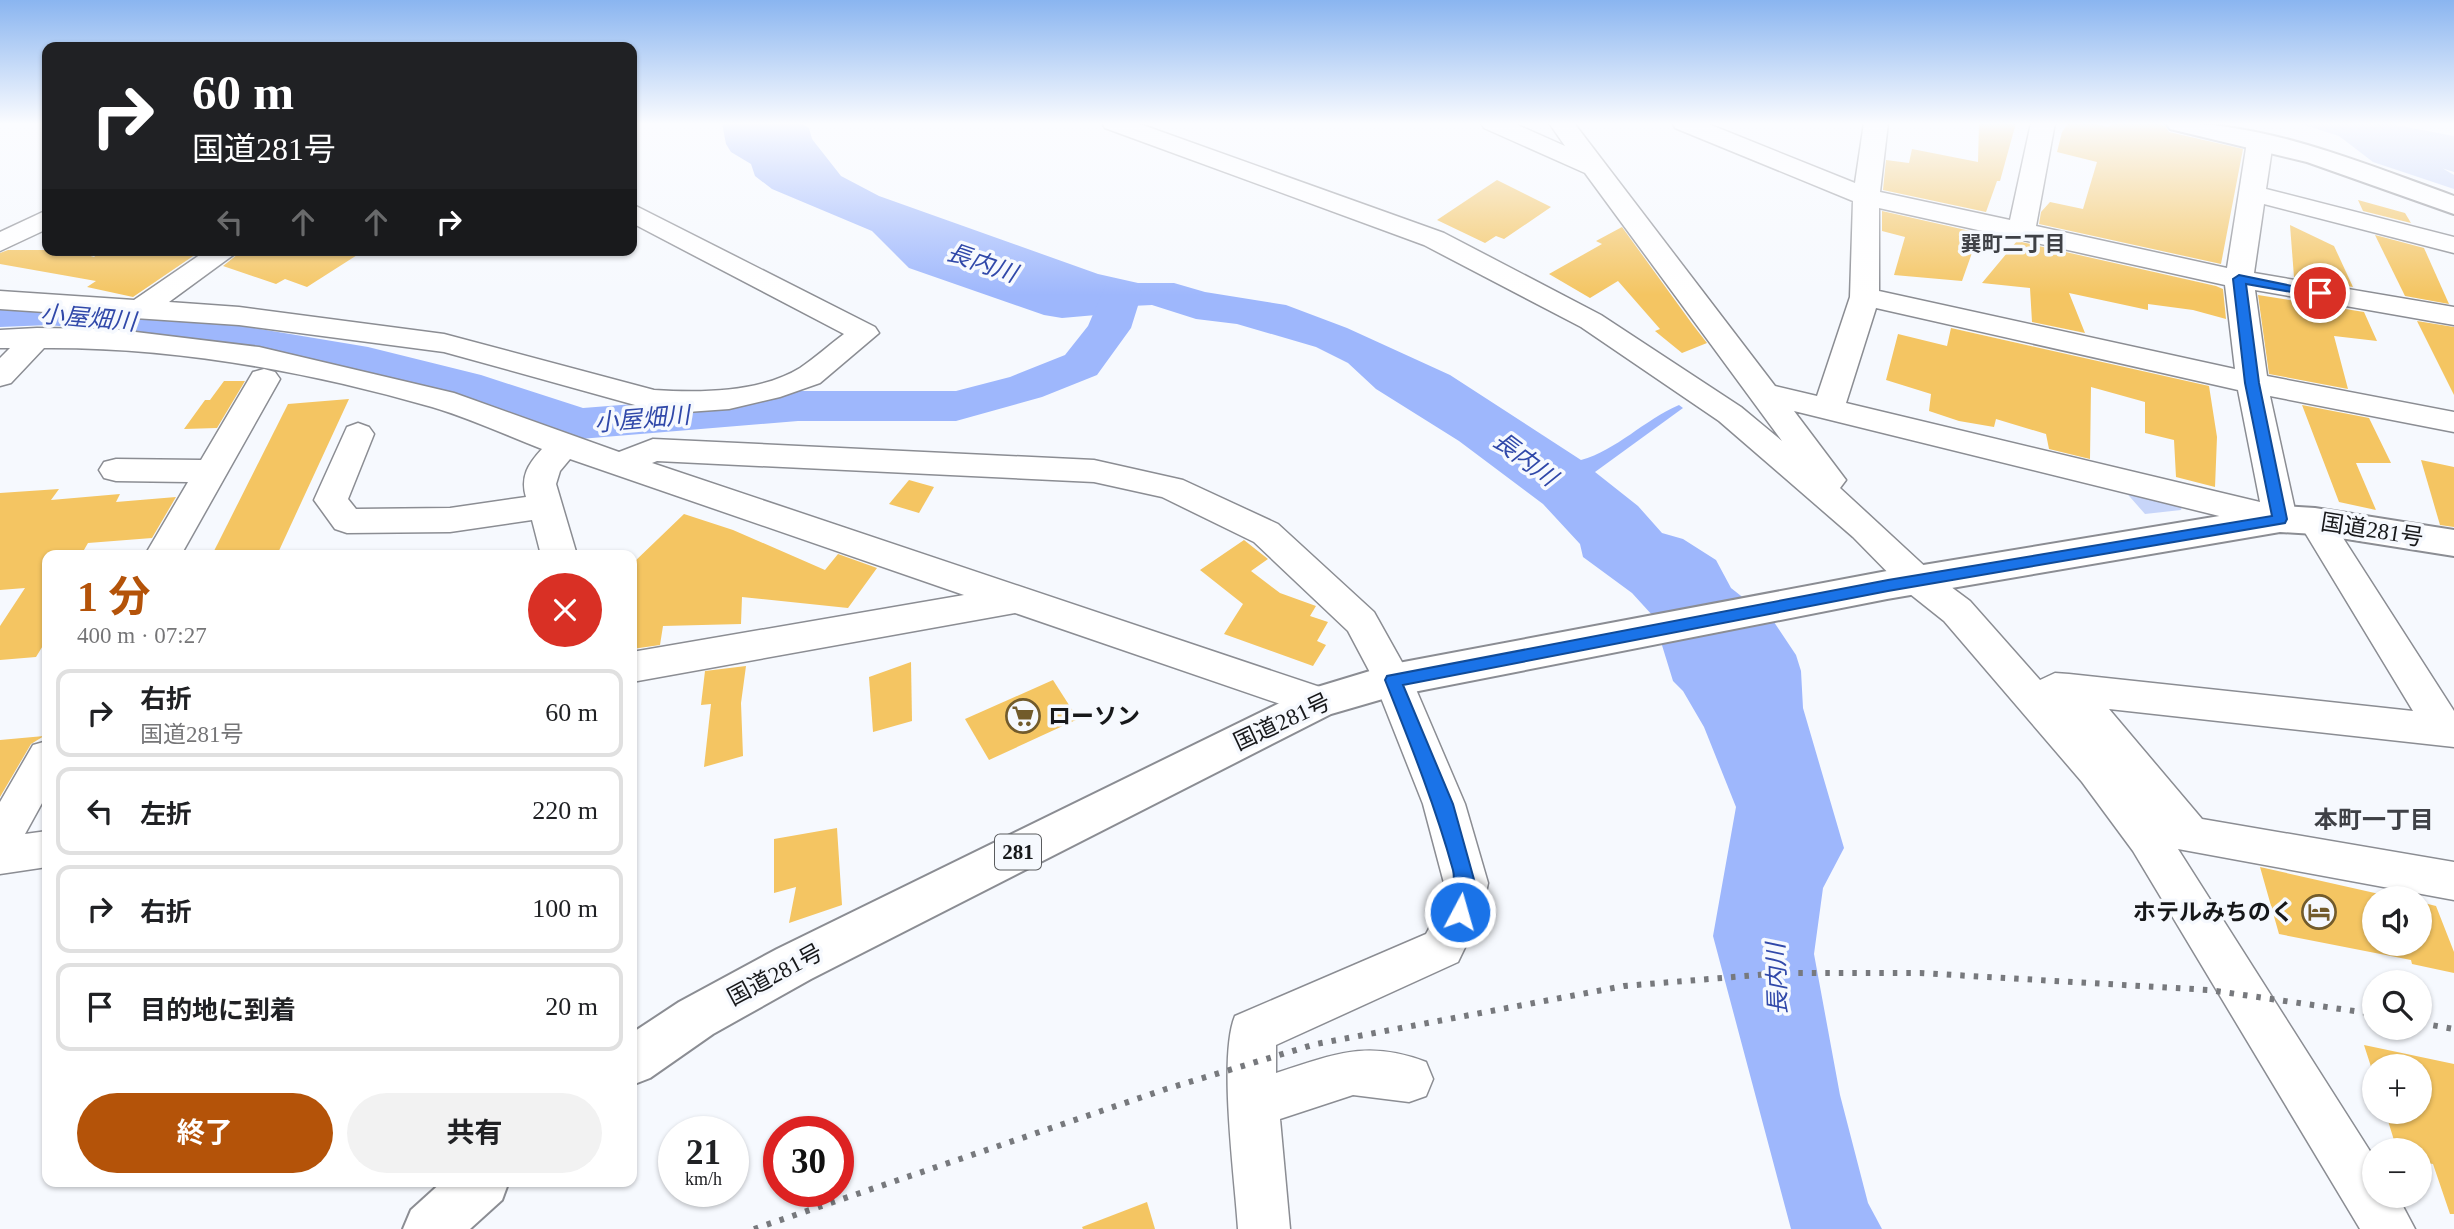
<!DOCTYPE html>
<html lang="ja">
<meta charset="utf-8">
<style>
body{margin:0;font-family:"Times New Roman","Noto Sans JP",serif;background:#f2f2f2;color:#202124;height:100vh;display:flex;flex-direction:column;font-size:26px;white-space:nowrap}
*{box-sizing:border-box;margin:0}
p{font-size:23px;color:#757577}
.icon{flex:none;width:38px;height:38px;fill:none;stroke:currentColor;stroke-width:2;stroke-linecap:round;stroke-linejoin:round}
.map{position:relative;flex:1;overflow:hidden}
.side{position:absolute;left:42px;top:550px;width:595px;height:637px;display:flex;flex-direction:column;background:#fff;border-radius:14px;box-shadow:0 2px 5px #0004}
.side>*{flex:none}
.banner{position:absolute;left:42px;top:42px;width:595px;height:214px;border-radius:14px;box-shadow:0 2px 5px #0004;background:#202124;color:#fff;overflow:hidden}
.buttons{position:absolute;left:2362px;top:886px;display:grid;gap:14px}
.buttons a{display:grid;place-items:center;width:70px;height:70px;border-radius:50%;background:#fff;box-shadow:0 2px 5px #0004;font-size:35px}
.speed{position:absolute;left:658px;top:1116px;display:flex;gap:14px;font-size:35px;font-weight:700;text-align:center}
.speed>*{display:grid;place-content:center;width:91px;height:91px;border-radius:50%;background:#fff;box-shadow:0 2px 5px #0004;line-height:1}
.speed small{font-size:18px;font-weight:400}
.speed .limit{border:10px solid #d22;background:#fff;color:#111}
.pin{position:absolute;display:grid;place-items:center;width:60px;height:60px;color:#fff;margin:-30px;border:4px solid #fff;border-radius:50%;box-shadow:0 2px 7px #0007}
.me{position:absolute;width:77px;margin:-38px;rotate:6deg;stroke-linejoin:round;filter:drop-shadow(0 0 5px #0008)}
.turn{display:flex;align-items:center;gap:24px;height:147px;padding:0 35px;font-size:32px}
.turn .icon{width:91px;height:91px;stroke-width:2.5}
.turn b{display:block;font-size:49px;line-height:60px}
.lanes{display:flex;align-items:center;height:66px;padding:0 35px;background:#0003;justify-content:center;gap:35px;direction:ltr}
.lanes .off{opacity:.35}
.round{display:grid;place-items:center;flex:none;width:74px;height:74px;border-radius:37px;background:#f2f2f2}
.head{display:flex;align-items:center;justify-content:space-between;height:119px;padding:0 35px}
h1{font-size:42px;font-weight:700;line-height:52px;color:#b45309}
.action{display:flex;gap:14px;margin-top:auto;padding:14px 35px}
.action a{flex:1;height:80px;border-radius:42px;background:#b45309;color:#fff;font-size:28px;font-weight:700;line-height:80px;text-align:center}
.action a+a{background:#f2f2f2;color:#202124}
ul{padding:0;list-style:none}
li{display:flex;align-items:center;gap:21px;height:88px;margin:0 14px 10px;padding:0 21px;border:4px solid #e0e0e0;border-radius:14px}
li div{flex:1}
li b{display:block;font-size:26px}
li em{font-style:normal}
.map>svg:first-child{display:block}
.green{fill:#c7d5f9}
.water{fill:#9eb7fc}
.lines{fill:none;stroke-linecap:round;stroke-linejoin:round}
.river{fill:#9eb7fc;fill-rule:evenodd}
.building{fill:#f4c562}
.minor-casing{stroke:#8b8d93;stroke-width:3}
.major-casing{stroke:#8b8d93;stroke-width:4}
.highway-casing{stroke:#8b8d93;stroke-width:4}
.minor{fill:#fff;fill-rule:evenodd}
.major{fill:#fff;fill-rule:evenodd}
.highway{fill:#fff;fill-rule:evenodd}
.rail{stroke:#77797d;stroke-width:6;stroke-dasharray:4.5 9;stroke-linecap:butt}
.route{fill:#1a73e8;stroke:#114b97;stroke-width:2}
.labels{text-anchor:middle;dominant-baseline:central;stroke-width:7;stroke-linejoin:round;paint-order:stroke}
.far-neighbourhood-label{font-size:21px;font-weight:bold;fill:#3f4146;stroke:#f6f9fe}
.shield{fill:#f6f9fe;stroke:#5a5c5e;stroke-width:2}
.shield-label{font-size:21px;font-weight:bold;fill:#17181a}
.street-label{font-size:23px;fill:#17181a;stroke:#f6f9fe}
.poi-label{font-size:23px;font-weight:bold;fill:#17181a;stroke:#f6f9fe;text-anchor:start}
.water-label{font-size:24px;font-style:italic;fill:#3048a9;stroke:#f6f9fe}
.neighbourhood-label{font-size:24px;font-weight:bold;fill:#3f4146;stroke:#f6f9fe}
</style>
<div class="map">
<svg width="2454" height="1229" viewBox="0 0 2454 1229">
<rect width="100%" height="100%" fill="#f6f9fe"/>
<g class="green">
<polygon points="2298,123 2385,123 2454,136 2454,172 2400,155 2442,168 2454,175 2454,189 2373,162 2339,136"/>
<polygon points="2123,489 2177,503 2182,507 2181,510 2145,514"/>
</g>
<path class="water" d="M722 123H802L809 128 812 139 841 176 879 196 1098 274 1138 283H1174L1205 292 1286 305 1347 328 1450 375 1581 460C1617 450 1644 420 1679 405L1683 408 1595 472 1638 506 1662 533 1683 539 1716 560 1731 588 1774 622 1796 655 1801 671 1803 708 1844 848 1823 888 1814 954 1840 1095 1868 1203 1882 1229H1791L1713 936 1736 807 1704 727 1683 691 1673 681 1653 616 1632 593 1583 557 1580 544 1543 504 1459 441 1376 389 1348 363 1316 347 1237 324 1196 319 1152 305 1131 306 1096 315 1062 318 1044 315 909 268 872 231 772 189 755 176 751 164 731 152 726 144Z"/>
<g class="lines">
<polygon class="river" points="1121,280 1136,284 1142,293 1131,328 1097,375 1042,397 956,421 798,421 580,439 450,396 368,375 129,333 49,325 0,327 0,301 49,299 129,307 368,347 481,375 583,408 798,391 956,391 1010,377 1065,355 1088,326 1106,284"/>
</g>
<g class="building">
<polygon points="1979,123 2016,123 2000,181 1997,181 1986,212 1883,190 1886,160 1909,163 1912,149 1978,162"/>
<polygon points="2069,123 2092,123 2108,127 2114,123 2154,123 2165,126 2169,132 2243,149 2221,264 2039,224 2041,212 2050,202 2083,209 2097,162 2057,152 2062,132"/>
<polygon points="1497,180 1551,207 1504,239 1496,236 1485,243 1437,220"/>
<polygon points="2358,200 2405,213 2411,223 2363,211"/>
<polygon points="1882,211 1979,233 1962,281 1894,275 1905,237 1882,231"/>
<polygon points="2290,225 2334,246 2353,287 2294,277"/>
<polygon points="1622,227 1693,325 1707,343 1682,353 1655,331 1660,329 1618,281 1590,298 1549,274 1602,244 1596,241"/>
<polygon points="2375,235 2424,248 2449,304 2405,296"/>
<polygon points="2017,241 2216,286 2223,289 2226,319 2193,310 2148,304 2148,310 2069,293 2085,333 2032,322 2030,288 1982,283"/>
<polygon points="8,250 70,250 94,257 103,250 202,250 133,297 87,287 96,281 0,264 0,253"/>
<polygon points="243,250 365,250 307,287 285,279 276,284 223,266"/>
<polygon points="2258,295 2364,312 2377,341 2334,336 2348,389 2269,374"/>
<polygon points="2417,321 2454,327 2454,395"/>
<polygon points="1951,328 2209,386 2217,437 2215,487 2176,477 2174,440 2145,433 2145,402 2091,387 2090,459 2049,449 2046,434 1996,419 1994,427 1959,421 1929,411 1931,394 1886,380 1898,334 1947,346"/>
<polygon points="224,381 245,381 217,428 184,429 205,400 210,400"/>
<polygon points="349,399 277,555 212,555 288,404"/>
<polygon points="2302,405 2369,418 2391,463 2356,463 2376,510 2339,502"/>
<polygon points="2421,460 2454,467 2454,527 2440,525"/>
<polygon points="909,480 934,487 919,513 889,504"/>
<polygon points="59,489 51,500 120,494 116,502 176,497 152,538 88,543 81,555 47,555 47,639 36,657 0,660 0,626 25,588 0,590 0,493"/>
<polygon points="684,514 733,530 825,570 838,554 877,568 848,608 742,597 741,624 663,626 660,645 632,649 632,564"/>
<polygon points="1244,540 1268,559 1251,571 1280,593 1316,606 1310,616 1328,622 1317,641 1326,645 1313,666 1224,634 1243,604 1200,570"/>
<polygon points="911,662 912,721 873,732 869,677"/>
<polygon points="746,666 741,703 743,756 704,767 711,704 701,705 705,671"/>
<polygon points="1053,680 1078,719 989,760 965,719"/>
<polygon points="44,736 31,744 0,797 0,740"/>
<polygon points="837,828 842,905 789,923 796,887 774,893 774,839"/>
<polygon points="2260,867 2397,898 2375,898 2375,943 2420,943 2420,902 2436,906 2454,952 2454,973 2412,964 2411,960 2279,934"/>
<polygon points="2364,1045 2454,1064 2454,1214 2450,1214 2433,1164 2420,1162 2420,1150 2397,1150 2385,1111 2420,1111 2420,1066 2375,1066 2375,1079"/>
<polygon points="1147,1202 1155,1229 1083,1229 1082,1227"/>
</g>
<g class="lines">
<g class="minor-casing">
<g id="minor">
<path d="M1102 123H1137L1444 233 1601 315 1741 407 1782 441 1585 173 1484 128 1481 123H1513L1565 146 1549 123H1574L1775 386 1817 396 1850 297 1853 201 1675 128 1672 123H1706L1855 183 1864 123H1888L1880 192 2010 220 2031 123H2055L2036 226 2227 268 2247 142 2251 137H2269L2273 142 2266 189 2454 237V253L2264 204 2254 273 2454 307V325L2255 290 2267 376 2454 412V432L2270 396 2297 519 2292 527 2280 531 1794 411 1846 480 1840 488 1931 572 1970 601 2040 680 2055 673 2069 674 2413 711 2298 521 2303 513 2315 509 2327 513 2454 711V747L2109 709 2202 819 2454 862V900L2178 849 2375 1159V1195H2397L2415 1229H2360L2133 851 2082 782 1944 621 1905 590 1853 537 1719 421 1581 327 1424 245 1105 128ZM1879 208 2225 285 2235 369 1879 291ZM1876 308 2238 390 2260 502 1846 403Z"/>
<path d="M632 204 875 327 879 333 820 383 780 397 729 409 687 412 653 410 444 352 239 325 0 309V291L134 300 207 250H240L169 302 239 307 444 334 654 390C700 393 759 393 800 368 815 358 829 345 844 334L632 223Z"/>
<polygon points="47,210 47,229 0,251 0,232"/>
<path d="M37 328 111 329 259 347 454 393 619 452 653 439 1094 460 1183 480 1278 524 1374 612 1412 680 1465 804 1488 883 1482 912 1458 962 1276 1045V1073C1333 1055 1367 1039 1426 1062L1433 1079 1426 1096 1409 1102 1353 1095 1280 1119 1290 1229H1238C1235 1179 1218 1057 1235 1016L1426 934 1439 910 1444 883 1423 804 1374 680 1348 631 1254 542 1162 497 1094 482 657 461 652 463 1332 691 1337 702 1332 713 1318 717 1015 613 632 682V652L964 595 570 459 560 471 556 484 577 555H541L532 520 450 532 347 533 335 529 314 500 347 427 358 423 369 427 374 434 348 499 356 509 450 508 526 497C520 477 528 464 542 449 506 435 469 418 432 407 306 371 175 347 44 348L11 383 0 386V358L10 348H0V330Z"/>
<polygon points="264,369 275,372 280,379 181,555 145,555 188,482 116,481 104,478 99,470 104,462 116,459 201,460 253,372"/>
<polygon points="47,741 47,794 25,834 47,831 47,867 0,874 0,802 33,745"/>
</g>
</g>
<g class="major-casing">
<path id="major" d="M2166 123C2265 121 2362 163 2454 196V214L2307 162 2170 129Z"/>
</g>
<g class="highway-casing">
<g id="highway">
<polygon points="2280,506 2315,508 2454,530 2454,556 2315,534 2280,532 1887,599 1393,696 1331,714 811,979 713,1034 650,1078 632,1085 632,1033 679,1002 777,949 1304,691 1393,664 1887,571"/>
<polygon points="443,1181 509,1181 502,1200 470,1229 403,1229 411,1210"/>
</g>
</g>
<use href="#minor" class="minor"/>
<use href="#major" class="major"/>
<use href="#highway" class="highway"/>
<g class="rail">
<polyline points="2420,1023 2454,1029"/>
<polyline points="754,1229 1166,1089 1316,1044 1624,986 1782,973 1920,973 2209,990 2375,1014"/>
</g>
</g>
<linearGradient id="sky" x2="0" y2="1"><stop stop-color="#8ab5f0"/><stop offset="0.42" stop-color="#fbfcff"/><stop offset="1" stop-color="#fbfcff" stop-opacity="0"/></linearGradient>
<rect width="2454" height="295" fill="url(#sky)"/>
<path class="route" d="M2239 275 2326 293 2320 297 2246 284 2259 383 2287 519 2285 523 1888 591 1403 685 1453 804 1475 883 1467 918 1460 920 1454 918C1447 904 1457 886 1453 870 1435 805 1410 743 1385 680L1387 676 1888 580 2272 516 2245 383 2233 279Z"/>
<defs>
<g id="supermarket-ring" transform="scale(1.75)"><circle r="9.5" fill="#f6f9fe" stroke="#725b2b" stroke-width="1.5"/><path d="M-6-5.5h2.5l.6 2H6L4.5 2H-2.5L-4.4-4H-6ZM-1.5 3.2a1.3 1.3 0 1 0 .1 0ZM3 3.2a1.3 1.3 0 1 0 .1 0Z" fill="#725b2b"/></g>
<g id="hotel-ring" transform="scale(1.75)"><circle r="9.5" fill="#f6f9fe" stroke="#725b2b" stroke-width="1.5"/><path d="M-6-4.5h1.5V1H6V5H4.5V3h-9V5H-6ZM-4 0a1.8 1.8 0 1 1 3.6 0ZM.5 0V-2.5h3Q6-2.5 6 0Z" fill="#725b2b"/></g>
</defs>
<g fill-rule="evenodd">
<use href="#supermarket-ring" x="1023" y="716"/>
<use href="#hotel-ring" x="2319" y="912"/>
</g>
<g class="labels">
<g class="far-neighbourhood-label">
<text x="2013" y="244">巽町二丁目</text>
</g>
<rect class="shield" x="995" y="834.5" width="46" height="35" rx="5"/>
<g class="shield-label">
<text x="1018" y="852">281</text>
</g>
<g class="street-label">
<text transform="translate(2372 530) rotate(9)">国道281号</text>
<text transform="translate(1282 722) rotate(-25)">国道281号</text>
<text transform="translate(775 975) rotate(-28)">国道281号</text>
</g>
<g class="poi-label">
<text x="1048" y="716">ローソン</text>
<text x="2294" y="912" text-anchor="end">ホテルみちのく</text>
</g>
<g class="water-label">
<text transform="translate(982 263) rotate(19)">長内川</text>
<text transform="translate(88 318) rotate(5)">小屋畑川</text>
<text transform="translate(642 419) rotate(-5)">小屋畑川</text>
<text transform="translate(1525 459) rotate(37)">長内川</text>
<text transform="translate(1777 979) rotate(-92)">長内川</text>
</g>
<g class="neighbourhood-label">
<text x="2374" y="820">本町一丁目</text>
</g>
</g>
</svg>
<div class="buttons">
<a><svg class="icon" aria-label="sound" viewBox="0 0 24 24"><path d="M4 9h4l5-4v14l-5-4H4zM17 9q2 3 0 6"/></svg></a>
<a><svg class="icon" aria-label="search" viewBox="0 0 24 24"><circle cx="10" cy="10" r="6"/><path d="M15 15l6 6"/></svg></a>
<a>+</a>
<a>−</a>
</div>
<div class="speed"><div>21<small>km/h</small></div><div class="limit">30</div></div>
<div class="pin" style="left:2320px;top:293px;background:#d93025"><svg class="icon" aria-label="arrive" viewBox="0 0 24 24"><path d="M6 21V4h12l-3 4 3 4H6"/></svg></div>
<svg class="me" style="left:1460px;top:912px" viewBox="-20 -20 40 40"><circle r="17" fill="#1a73e8" stroke="#fff" stroke-width="3"/><path d="M0-11L8 9 0 5-8 9z" fill="#fff"/></svg>
<div class="banner">
<div class="turn"><svg class="icon" aria-label="right" viewBox="0 0 24 24"><path d="M7 20v-9h11M14 6l5 5-5 5"/></svg><div><b>60 m</b>国道281号</div></div>
<div class="lanes"><svg class="icon off" aria-label="left" viewBox="0 0 24 24"><path d="M17 20v-9H6M10 6l-5 5 5 5"/></svg><svg class="icon off" aria-label="ahead" viewBox="0 0 24 24"><path d="M12 20V5M6 11l6-6 6 6"/></svg><svg class="icon off" aria-label="ahead" viewBox="0 0 24 24"><path d="M12 20V5M6 11l6-6 6 6"/></svg><svg class="icon" aria-label="right" viewBox="0 0 24 24"><path d="M7 20v-9h11M14 6l5 5-5 5"/></svg></div>
</div>
<section class="side">
<div class="head"><div><h1>1 分</h1><p>400 m · 07:27</p></div><a class="round" style="background:#d93025;color:#fff"><svg class="icon" aria-label="close" viewBox="0 0 24 24"><path d="M6 6l12 12M18 6L6 18"/></svg></a></div>
<ul>
<li><svg class="icon" aria-label="right" viewBox="0 0 24 24"><path d="M7 20v-9h11M14 6l5 5-5 5"/></svg><div><b>右折</b><p>国道281号</p></div><em>60 m</em></li>
<li><svg class="icon" aria-label="left" viewBox="0 0 24 24"><path d="M17 20v-9H6M10 6l-5 5 5 5"/></svg><div><b>左折</b></div><em>220 m</em></li>
<li><svg class="icon" aria-label="right" viewBox="0 0 24 24"><path d="M7 20v-9h11M14 6l5 5-5 5"/></svg><div><b>右折</b></div><em>100 m</em></li>
<li><svg class="icon" aria-label="arrive" viewBox="0 0 24 24"><path d="M6 21V4h12l-3 4 3 4H6"/></svg><div><b>目的地に到着</b></div><em>20 m</em></li>
</ul>
<div class="action"><a>終了</a><a>共有</a></div>
</section>
</div>
